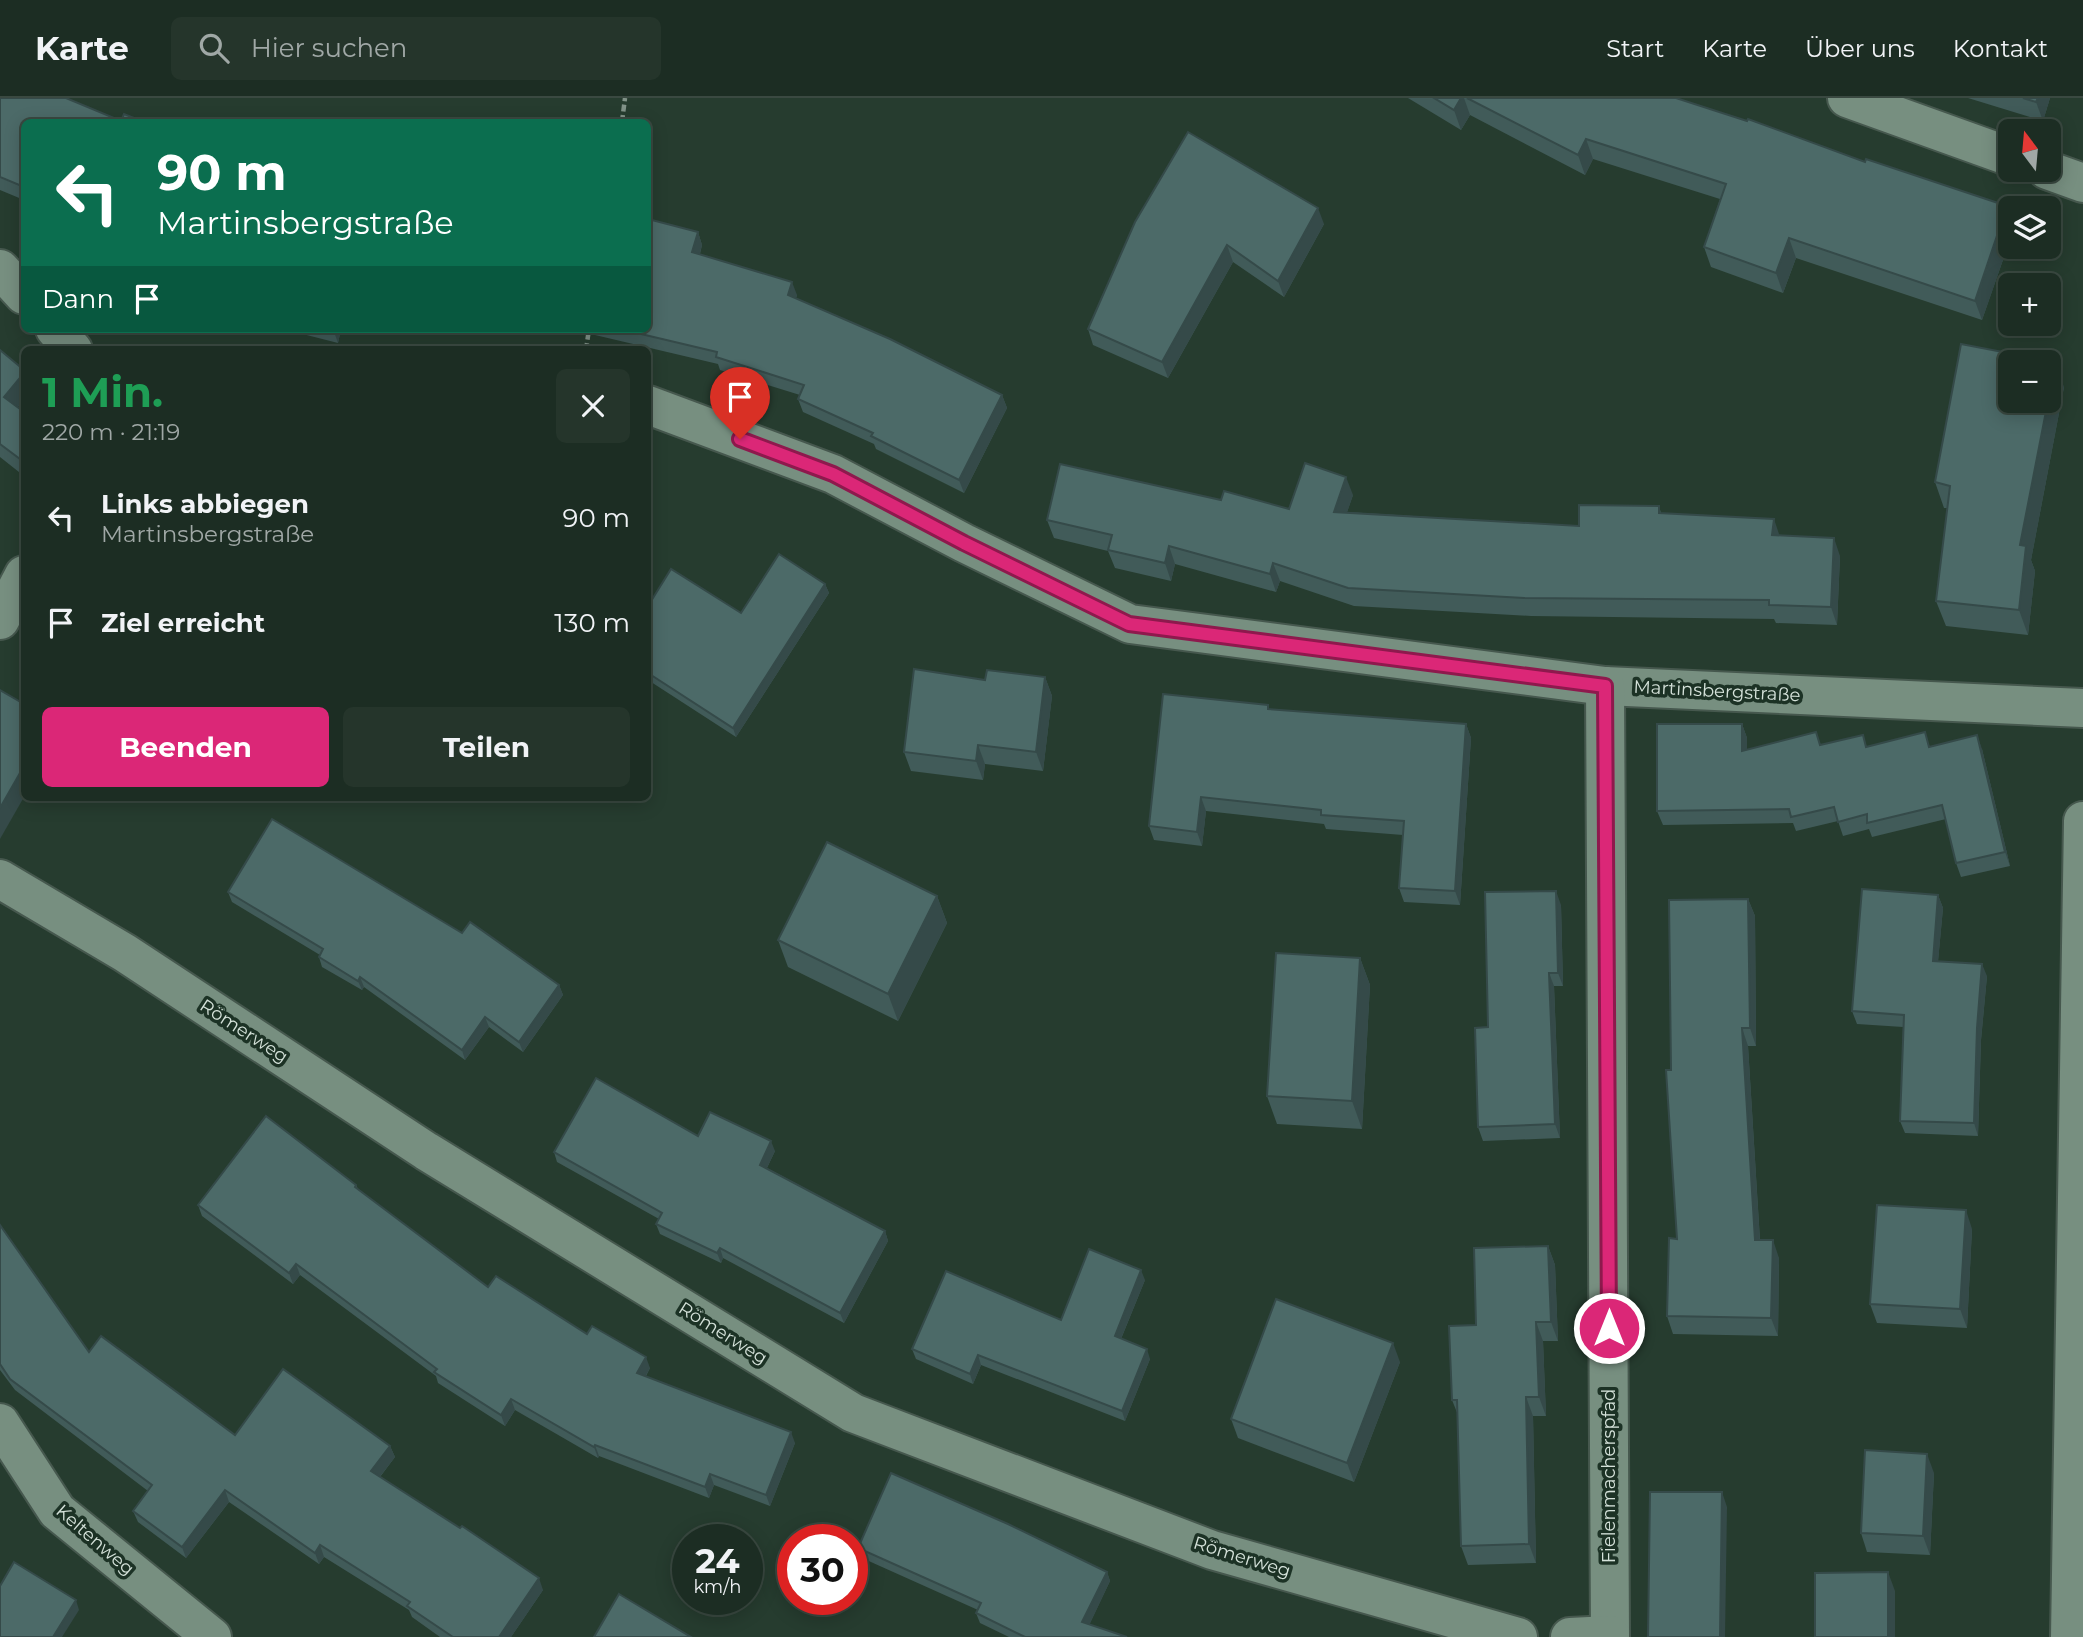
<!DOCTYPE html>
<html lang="de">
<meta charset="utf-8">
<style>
body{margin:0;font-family:Montserrat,sans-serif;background:#25352b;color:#f1f3f6;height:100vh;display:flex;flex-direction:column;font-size:26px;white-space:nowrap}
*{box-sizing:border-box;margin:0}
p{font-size:23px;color:#a0a8a6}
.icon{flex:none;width:38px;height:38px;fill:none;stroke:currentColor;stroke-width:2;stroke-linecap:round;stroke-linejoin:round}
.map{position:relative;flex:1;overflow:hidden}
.panel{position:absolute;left:21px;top:248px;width:630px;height:455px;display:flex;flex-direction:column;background:#1c2d23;border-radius:10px;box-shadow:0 4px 18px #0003,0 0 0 2px #3a4941}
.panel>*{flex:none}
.banner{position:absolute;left:21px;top:21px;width:630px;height:214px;border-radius:10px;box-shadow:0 4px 18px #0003,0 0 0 2px #3a4941;background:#0b6e4f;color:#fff;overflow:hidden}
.needle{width:46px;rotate:344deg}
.buttons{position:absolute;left:1998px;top:21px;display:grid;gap:14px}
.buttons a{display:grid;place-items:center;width:63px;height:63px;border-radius:10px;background:#1c2d23;box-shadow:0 4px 18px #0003,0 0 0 2px #3a4941;font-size:35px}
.speed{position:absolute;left:672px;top:1426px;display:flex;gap:14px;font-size:35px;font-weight:700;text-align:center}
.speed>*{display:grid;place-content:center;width:91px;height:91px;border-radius:50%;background:#1c2d23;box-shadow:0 4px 18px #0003,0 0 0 2px #3a4941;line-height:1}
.speed small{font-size:18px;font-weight:400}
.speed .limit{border:10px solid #d22;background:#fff;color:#111}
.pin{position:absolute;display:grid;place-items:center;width:60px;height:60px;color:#fff;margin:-72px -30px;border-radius:50% 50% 50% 0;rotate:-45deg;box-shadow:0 0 7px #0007}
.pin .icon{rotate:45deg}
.me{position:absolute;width:77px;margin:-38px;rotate:0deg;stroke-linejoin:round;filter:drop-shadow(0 0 5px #0008)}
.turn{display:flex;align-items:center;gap:24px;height:147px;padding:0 21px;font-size:32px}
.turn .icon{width:91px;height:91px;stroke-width:2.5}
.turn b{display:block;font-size:49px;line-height:60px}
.then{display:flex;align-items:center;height:66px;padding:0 21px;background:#0003;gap:14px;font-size:26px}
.round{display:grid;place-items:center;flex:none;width:74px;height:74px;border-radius:10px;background:#25352b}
.head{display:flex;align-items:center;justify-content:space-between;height:119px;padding:0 21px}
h1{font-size:42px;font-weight:700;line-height:52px;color:#1e9e55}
.action{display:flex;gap:14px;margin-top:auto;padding:14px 21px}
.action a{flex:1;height:80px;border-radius:10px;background:#db2777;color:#fff;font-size:28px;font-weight:700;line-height:80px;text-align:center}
.action a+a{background:#25352b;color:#f1f3f6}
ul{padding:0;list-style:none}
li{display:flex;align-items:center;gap:21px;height:105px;padding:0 21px}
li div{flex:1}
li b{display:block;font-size:26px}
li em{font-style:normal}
header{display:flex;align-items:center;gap:42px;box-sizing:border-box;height:98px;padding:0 35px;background:#1c2d23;border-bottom:2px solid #3a4941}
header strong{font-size:33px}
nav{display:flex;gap:38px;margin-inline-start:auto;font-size:24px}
.search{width:490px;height:63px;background:#25352b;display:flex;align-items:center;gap:18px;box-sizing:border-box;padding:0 24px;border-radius:10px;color:#a0a8a6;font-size:26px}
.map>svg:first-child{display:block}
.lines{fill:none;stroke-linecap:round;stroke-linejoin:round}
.minor-casing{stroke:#46584e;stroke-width:42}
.path{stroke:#819288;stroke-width:4.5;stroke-dasharray:7 3.5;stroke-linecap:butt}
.minor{stroke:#778f80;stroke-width:38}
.wall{fill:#415b59}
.shaded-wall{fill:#354a49}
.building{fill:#4c6a68;stroke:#354a49;stroke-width:2}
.route-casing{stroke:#8e194d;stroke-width:18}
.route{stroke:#db2777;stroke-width:12}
.labels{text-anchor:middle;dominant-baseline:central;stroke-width:7;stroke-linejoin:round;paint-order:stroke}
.street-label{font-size:18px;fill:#d5e2da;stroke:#1c3225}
</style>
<header>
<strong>Karte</strong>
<div class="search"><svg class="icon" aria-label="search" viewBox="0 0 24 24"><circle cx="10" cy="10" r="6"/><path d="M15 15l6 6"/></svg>Hier suchen</div>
<nav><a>Start</a><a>Karte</a><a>Über uns</a><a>Kontakt</a></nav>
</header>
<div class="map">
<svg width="2083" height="1539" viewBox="0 0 2083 1539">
<rect width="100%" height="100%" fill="#263c2f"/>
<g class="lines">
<g class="minor-casing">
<g id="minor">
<polyline points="1847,0 2011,59"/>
<polyline points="2047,72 2083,85"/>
<polyline points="0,171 24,197"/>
<polyline points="55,231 73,252"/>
<polyline points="648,307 833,376 964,445 1130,526 1605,588 2083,610"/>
<polyline points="0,522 24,477"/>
<polyline points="1605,588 1610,1539"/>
<polyline points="0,781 125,855 426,1053 853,1315 1212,1452 1518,1539"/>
<polyline points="0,1325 57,1413 212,1539"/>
<polyline points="1570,1539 1610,1537"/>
<polyline points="2070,1539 2083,723"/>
</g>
</g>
<g class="path">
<polyline points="622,24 625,0"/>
<polyline points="586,252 589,231"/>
</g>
<use href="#minor" class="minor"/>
</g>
<g class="wall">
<polygon points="0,0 121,23 24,24 24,102 0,92"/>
<polygon points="1408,0 1676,0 1865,64 2007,108 2011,118 2011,139 1982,222 1796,160 1783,195 1711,169 1704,149 1720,101 1593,61 1585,77 1470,17 1461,32"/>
<polygon points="1968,0 2050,0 2043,23"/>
<polygon points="1135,124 1324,126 1284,199 1233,164 1168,280 1093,247 1088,231"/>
<polygon points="698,134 702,147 700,156 797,197 796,200 1002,297 1007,310 964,395 876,351 874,346 803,314 798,301 800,297 720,272 718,266 595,237 593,231 648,231"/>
<polygon points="283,231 341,231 338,245"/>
<polygon points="0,252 24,272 24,301 18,309 24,314 24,378 0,359"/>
<polygon points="2064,289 2031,462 2035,473 2028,537 1946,528 1936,503 1948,410 1944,410 1935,384"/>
<polygon points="1353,397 1347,414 1579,428 1659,408 1661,415 1780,437 1840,458 1837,527 1776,525 1774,521 1531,518 1354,508 1280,483 1276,494 1175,466 1171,483 1115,470 1108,453 1054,440 1047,422 1221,402 1289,411"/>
<polygon points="825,486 829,495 736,639 648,582 648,508 741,515"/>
<polygon points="1045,579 1052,598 1043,673 985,666 983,682 911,673 904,654 985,582"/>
<polygon points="1269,611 1466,626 1471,640 1460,807 1404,804 1399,790 1403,737 1326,731 1324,726 1206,713 1202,748 1154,742 1149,728"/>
<polygon points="1742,626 1747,640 1747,652 1821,646 1868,649 1930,649 1982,651 2010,768 1961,779 1956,765 1946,721 1872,739 1869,731 1843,738 1838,723 1796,733 1793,725 1663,727 1657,713"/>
<polygon points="228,794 462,835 559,887 563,897 523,954 489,929 465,962 364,889 362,892 322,869 319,859 320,857 232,804"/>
<polygon points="1938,797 1943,810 1938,863 1987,878 1981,942 1978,1038 1905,1035 1900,1023 1903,929 1857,926 1852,913"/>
<polygon points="937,798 947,825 898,923 788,869 778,842"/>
<polygon points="1748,801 1755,818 1756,948 1748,948 1760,1142 1779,1160 1778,1238 1673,1236 1667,1218 1677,1141 1671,972"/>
<polygon points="1561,807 1563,888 1554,888 1560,1040 1483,1043 1478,1029 1488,929"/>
<polygon points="1360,860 1370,887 1362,1031 1277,1026 1267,998"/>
<polygon points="698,1038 775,1053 767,1070 885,1133 888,1143 844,1225 723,1160 721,1165 660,1136 656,1126 659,1121 557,1064 554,1054"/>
<polygon points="356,1087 358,1091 488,1189 587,1236 650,1270 646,1278 795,1345 770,1408 714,1387 709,1400 599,1358 598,1360 515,1312 505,1328 438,1285 436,1278 300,1177 293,1186 202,1118 198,1107"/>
<polygon points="0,1127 89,1254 235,1337 390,1348 395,1359 380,1379 543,1492 511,1539 440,1539 412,1519 409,1512 324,1459 319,1466 229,1404 186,1460 138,1424 133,1413 148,1393 15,1292 0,1272"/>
<polygon points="1972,1131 1967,1230 1877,1225 1870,1206"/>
<polygon points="1548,1148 1555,1167 1558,1243 1543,1243 1546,1318 1533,1318 1536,1465 1468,1467 1461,1448 1458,1317 1452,1302 1476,1227"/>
<polygon points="1145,1182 1121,1241 1150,1261 1125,1323 981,1267 973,1286 916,1261 912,1251 1061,1222"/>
<polygon points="1400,1264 1354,1384 1238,1340 1231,1321"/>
<polygon points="1934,1375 1930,1457 1867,1454 1861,1435"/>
<polygon points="858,1450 1107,1474 1110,1483 1089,1527 1127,1539 1009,1539 980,1525 976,1515 978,1512 862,1460"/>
</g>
<g class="shaded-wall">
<polygon points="1461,0 1464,0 1470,17 1461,32 1454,12"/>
<polygon points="2038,0 2050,0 2043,23 2036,4"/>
<polygon points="1586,41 1593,61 1585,77 1578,57"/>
<polygon points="2007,108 2011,118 2011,139 1982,222 1975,203"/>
<polygon points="1318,110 1324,126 1284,199 1278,183"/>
<polygon points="698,134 702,147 697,166 692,154"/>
<polygon points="1789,140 1796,160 1783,195 1776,175"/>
<polygon points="1227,147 1233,164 1168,280 1162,264"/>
<polygon points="792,184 797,197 793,209 788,197"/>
<polygon points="333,231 341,231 338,245"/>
<polygon points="2055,264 2064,289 2031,462 2035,473 2028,537 2019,512 2020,447 2048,303 2049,303 2049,295"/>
<polygon points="24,275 24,301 11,317 4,299"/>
<polygon points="1002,297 1007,310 964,395 959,382"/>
<polygon points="1346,379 1353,397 1341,432 1334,414"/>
<polygon points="1774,421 1780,439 1772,437"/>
<polygon points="1834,440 1840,458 1837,527 1831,509"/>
<polygon points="1169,448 1175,466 1171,483 1165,465"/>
<polygon points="1273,465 1280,483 1276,494 1270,476"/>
<polygon points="825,486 829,495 736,639 733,630"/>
<polygon points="1045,579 1052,598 1043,673 1036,654"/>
<polygon points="1466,626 1471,640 1460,807 1455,793"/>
<polygon points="1742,626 1747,640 1747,667 1742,653"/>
<polygon points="1977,637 1982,651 2010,768 2005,754"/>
<polygon points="978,647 985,666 983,682 976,663"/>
<polygon points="24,668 24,699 0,741 0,710"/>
<polygon points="1201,699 1206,713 1202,748 1197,734"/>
<polygon points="1556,793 1561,807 1563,888 1558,875"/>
<polygon points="1938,797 1943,810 1937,875 1933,863"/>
<polygon points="937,798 947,825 898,923 888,896"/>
<polygon points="1748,801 1755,818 1756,948 1750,930"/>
<polygon points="1360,860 1370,887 1362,1031 1352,1003"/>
<polygon points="1982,866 1987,878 1981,942 1978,1038 1974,1025 1977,930"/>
<polygon points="1549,875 1554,888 1560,1040 1555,1026"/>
<polygon points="360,879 364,889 362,892 358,883"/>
<polygon points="559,887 563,897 523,954 519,944"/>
<polygon points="485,919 489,929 465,962 462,952"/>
<polygon points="1742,930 1748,948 1761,1160 1755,1142"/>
<polygon points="771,1043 775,1053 764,1076 760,1067"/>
<polygon points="1966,1112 1972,1131 1967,1230 1960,1211"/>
<polygon points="885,1133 888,1143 844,1225 840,1215"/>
<polygon points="1773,1142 1779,1160 1778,1238 1771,1220"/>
<polygon points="1548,1148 1555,1167 1558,1243 1551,1224"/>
<polygon points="720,1150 723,1160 721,1165 717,1155"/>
<polygon points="296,1166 300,1177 293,1186 289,1175"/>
<polygon points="1141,1172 1145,1182 1118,1248 1115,1238"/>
<polygon points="1536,1224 1543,1243 1546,1318 1539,1299"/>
<polygon points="1393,1245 1400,1264 1354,1384 1347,1365"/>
<polygon points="1147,1251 1150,1261 1125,1323 1122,1313"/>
<polygon points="978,1257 981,1267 973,1286 970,1276"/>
<polygon points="646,1259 650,1270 641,1286 637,1275"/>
<polygon points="1526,1299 1533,1318 1536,1465 1529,1446"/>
<polygon points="511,1301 515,1312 505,1328 501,1317"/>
<polygon points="791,1334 795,1345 770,1408 766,1397"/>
<polygon points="595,1347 599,1358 598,1360 594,1349"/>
<polygon points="390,1348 395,1359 375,1385 371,1373"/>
<polygon points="1927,1356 1934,1375 1930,1457 1923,1438"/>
<polygon points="710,1376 714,1387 709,1400 705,1389"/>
<polygon points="225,1392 229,1404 186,1460 182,1449"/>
<polygon points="1722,1394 1727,1409 1725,1539 1720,1539"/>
<polygon points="320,1447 324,1459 319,1466 315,1455"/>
<polygon points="1107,1474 1110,1483 1086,1534 1082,1524"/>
<polygon points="1888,1474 1895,1493 1895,1539 1888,1539"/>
<polygon points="539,1480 543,1492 511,1539 499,1539"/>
<polygon points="76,1502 79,1512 62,1539 53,1539"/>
</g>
<g class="building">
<polygon points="0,0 66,0 121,23 124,16 144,24 24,24 24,89 0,79"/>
<polygon points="1434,0 1461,0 1454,12"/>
<polygon points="1467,0 1676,0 1747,23 1748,21 1865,64 1866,61 2007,108 1975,203 1789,140 1776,175 1704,149 1726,86 1586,41 1578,57"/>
<polygon points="2023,0 2038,0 2036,4"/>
<polygon points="1188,34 1318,110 1278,183 1227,147 1162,264 1088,231 1135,124"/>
<polygon points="648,121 698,134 692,154 792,184 788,197 890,241 1002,297 959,382 871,338 873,335 798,301 804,287 716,259 717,254 620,231 648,231"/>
<polygon points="1961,246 2055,264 2049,295 2049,264 2011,264 2011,303 2048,303 2020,447 2026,448 2019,512 1936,503 1950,388 1935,384"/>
<polygon points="0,252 24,272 24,275 4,299 24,314 24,364 0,346"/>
<polygon points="1305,365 1346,379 1334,414 1579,428 1579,407 1659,408 1659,415 1774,421 1772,437 1834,440 1831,509 1769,507 1769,502 1524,500 1348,490 1273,465 1270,476 1169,448 1165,465 1108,452 1112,437 1047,422 1060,366 1221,402 1224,393 1289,411"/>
<polygon points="779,456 825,486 733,630 648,575 648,508 671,471 741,515"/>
<polygon points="914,571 985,582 987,572 1045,579 1036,654 978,647 976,663 904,654"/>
<polygon points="0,592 24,606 24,668 0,710"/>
<polygon points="1163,596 1268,607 1268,611 1466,626 1455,793 1399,790 1404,723 1321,717 1321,712 1201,699 1197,734 1149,728"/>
<polygon points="1657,626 1742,626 1742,653 1816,634 1820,647 1863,637 1866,649 1925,634 1929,649 1977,637 2005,754 1956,765 1942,707 1867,725 1867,716 1838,724 1834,709 1791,719 1789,711 1657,713"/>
<polygon points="272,721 462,835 470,824 559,887 519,944 485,919 462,952 360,879 358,883 319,859 323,851 228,794"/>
<polygon points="827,744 937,798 888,896 778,842"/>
<polygon points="1862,791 1938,797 1933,863 1982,866 1977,930 1974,1025 1900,1023 1904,917 1852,913"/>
<polygon points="1556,793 1558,875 1549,875 1555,1026 1478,1029 1475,930 1488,929 1485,794"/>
<polygon points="1748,801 1750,930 1742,930 1755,1142 1773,1142 1771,1220 1667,1218 1669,1140 1677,1141 1666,972 1671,972 1669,802"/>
<polygon points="1276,855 1360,860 1352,1003 1267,998"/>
<polygon points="596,980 698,1038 710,1014 771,1043 760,1067 885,1133 840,1215 720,1150 717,1155 656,1126 662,1115 554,1054"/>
<polygon points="266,1018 356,1087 355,1089 488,1189 496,1178 587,1236 592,1228 646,1259 637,1275 791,1334 766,1397 710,1376 705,1389 595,1347 594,1349 511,1301 501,1317 434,1274 437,1271 296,1166 289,1175 198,1107"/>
<polygon points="1877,1107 1966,1112 1960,1211 1870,1206"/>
<polygon points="0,1127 89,1254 101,1238 235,1337 283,1271 390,1348 371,1373 460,1430 462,1428 539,1480 499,1539 453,1539 407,1508 410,1504 320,1447 315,1455 225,1392 182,1449 133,1413 152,1387 10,1281 0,1266"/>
<polygon points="1548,1148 1551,1224 1536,1224 1539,1299 1526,1299 1529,1446 1461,1448 1457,1302 1452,1302 1449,1228 1476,1227 1474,1150"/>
<polygon points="1089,1151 1141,1172 1115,1238 1147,1251 1122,1313 978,1257 970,1276 912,1251 946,1173 1061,1222"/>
<polygon points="1276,1201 1393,1245 1347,1365 1231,1321"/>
<polygon points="1865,1352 1927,1356 1923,1438 1861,1435"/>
<polygon points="891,1375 1008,1426 1107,1474 1082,1524 1127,1539 1025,1539 976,1515 981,1505 858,1450"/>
<polygon points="1650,1394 1722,1394 1720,1539 1648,1539"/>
<polygon points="14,1464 76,1502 53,1539 0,1539 0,1488"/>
<polygon points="1888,1474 1888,1539 1815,1539 1815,1475"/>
<polygon points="619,1496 691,1539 594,1539"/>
</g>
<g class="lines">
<g class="route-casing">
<polyline id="route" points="740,341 833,376 964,445 1129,526 1605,588 1609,1230"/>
</g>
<use href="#route" class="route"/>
</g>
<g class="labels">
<g class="street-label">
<text transform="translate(1717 593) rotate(3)">Martinsbergstraße</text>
<text transform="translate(244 933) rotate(33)">Römerweg</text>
<text transform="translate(723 1235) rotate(32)">Römerweg</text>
<text transform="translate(1609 1378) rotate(-90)">Fielenmacherspfad</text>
<text transform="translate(95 1442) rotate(41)">Keltenweg</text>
<text transform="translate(1242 1459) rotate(17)">Römerweg</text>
</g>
</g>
</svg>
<div class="buttons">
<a><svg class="needle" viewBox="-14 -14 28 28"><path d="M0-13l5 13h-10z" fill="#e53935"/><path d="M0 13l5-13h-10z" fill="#a0a8a6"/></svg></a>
<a><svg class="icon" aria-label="layers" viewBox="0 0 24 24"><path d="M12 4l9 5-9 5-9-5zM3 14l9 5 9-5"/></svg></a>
<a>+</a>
<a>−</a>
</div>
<div class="speed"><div>24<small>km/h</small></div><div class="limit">30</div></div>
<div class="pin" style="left:740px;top:341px;background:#d93025"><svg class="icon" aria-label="arrive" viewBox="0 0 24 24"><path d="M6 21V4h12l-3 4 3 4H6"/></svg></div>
<svg class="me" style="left:1609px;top:1230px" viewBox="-20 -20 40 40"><circle r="17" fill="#db2777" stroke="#fff" stroke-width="3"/><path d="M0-11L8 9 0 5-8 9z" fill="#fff"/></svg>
<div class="banner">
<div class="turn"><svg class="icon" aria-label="left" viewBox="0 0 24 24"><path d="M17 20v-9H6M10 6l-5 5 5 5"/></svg><div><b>90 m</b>Martinsbergstraße</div></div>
<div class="then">Dann<svg class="icon" aria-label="arrive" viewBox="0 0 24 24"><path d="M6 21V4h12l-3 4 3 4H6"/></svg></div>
</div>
<section class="panel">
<div class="head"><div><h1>1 Min.</h1><p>220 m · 21:19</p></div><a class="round"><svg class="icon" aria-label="close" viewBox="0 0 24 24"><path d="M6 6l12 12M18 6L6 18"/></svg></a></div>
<ul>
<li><svg class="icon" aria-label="left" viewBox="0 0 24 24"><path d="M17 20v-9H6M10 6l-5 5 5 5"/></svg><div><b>Links abbiegen</b><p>Martinsbergstraße</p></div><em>90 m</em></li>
<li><svg class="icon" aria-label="arrive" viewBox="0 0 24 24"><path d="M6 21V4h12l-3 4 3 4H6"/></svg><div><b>Ziel erreicht</b></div><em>130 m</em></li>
</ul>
<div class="action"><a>Beenden</a><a>Teilen</a></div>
</section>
</div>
